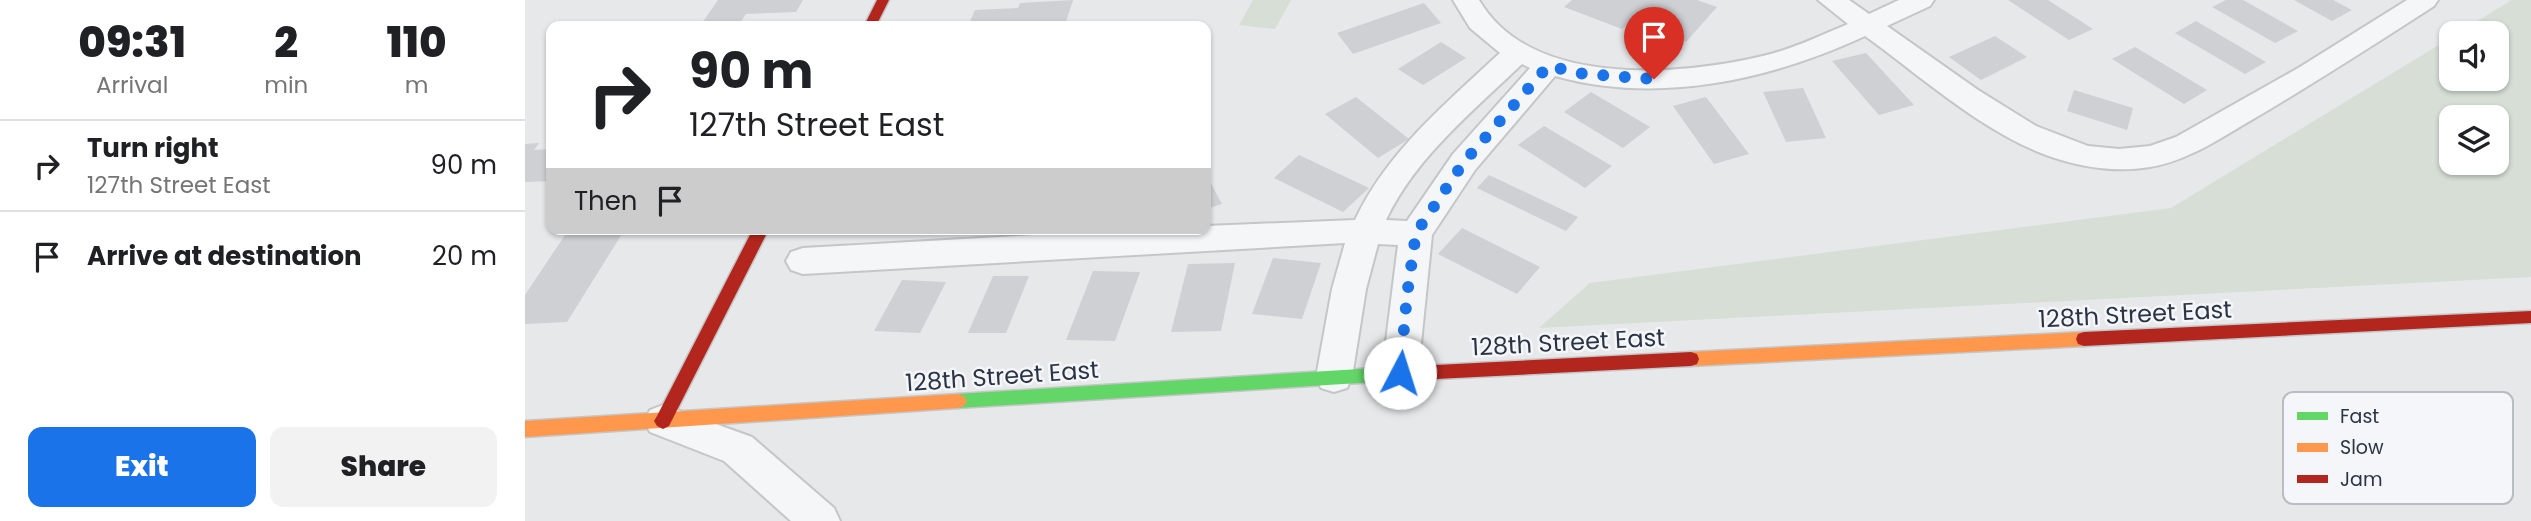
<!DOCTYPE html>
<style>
body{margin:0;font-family:Poppins,sans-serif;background:#f2f2f2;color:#202124;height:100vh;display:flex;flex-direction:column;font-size:26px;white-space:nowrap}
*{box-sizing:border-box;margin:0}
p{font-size:23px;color:#757577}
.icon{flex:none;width:38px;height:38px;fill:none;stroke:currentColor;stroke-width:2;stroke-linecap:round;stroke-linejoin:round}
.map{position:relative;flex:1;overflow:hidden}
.panel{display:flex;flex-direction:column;background:#fff;width:525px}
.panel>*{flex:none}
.banner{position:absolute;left:21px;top:21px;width:665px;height:214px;border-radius:14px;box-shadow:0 2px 5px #0004;background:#fff;color:#202124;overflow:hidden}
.controls{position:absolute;left:1914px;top:21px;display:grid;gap:14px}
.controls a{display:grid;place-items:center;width:70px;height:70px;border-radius:14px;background:#fff;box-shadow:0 2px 5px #0004;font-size:35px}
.pin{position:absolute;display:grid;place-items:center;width:60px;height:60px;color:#fff;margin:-72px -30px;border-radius:50% 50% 50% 0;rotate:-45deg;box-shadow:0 0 7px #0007}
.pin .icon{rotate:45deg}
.me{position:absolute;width:77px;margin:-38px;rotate:5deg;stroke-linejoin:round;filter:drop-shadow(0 0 5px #0008)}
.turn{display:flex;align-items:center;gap:24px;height:147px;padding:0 28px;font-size:32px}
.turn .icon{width:91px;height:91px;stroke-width:2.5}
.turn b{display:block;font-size:49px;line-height:60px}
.then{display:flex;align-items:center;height:66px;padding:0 28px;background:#0003;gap:14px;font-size:26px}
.eta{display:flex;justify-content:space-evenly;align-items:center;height:119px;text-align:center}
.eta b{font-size:42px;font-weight:800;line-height:49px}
.primary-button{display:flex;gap:14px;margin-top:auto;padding:14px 28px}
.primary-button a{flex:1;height:80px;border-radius:14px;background:#1a73e8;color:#fff;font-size:28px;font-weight:800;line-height:80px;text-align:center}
.primary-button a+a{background:#f2f2f2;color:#202124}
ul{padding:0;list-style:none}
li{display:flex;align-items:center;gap:21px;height:91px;padding:0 28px;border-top:2px solid #e0e0e0}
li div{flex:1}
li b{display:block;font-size:26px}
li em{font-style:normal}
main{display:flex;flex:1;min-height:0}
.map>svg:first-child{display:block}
.green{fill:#d6ded6;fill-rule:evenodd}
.building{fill:#ced0d3}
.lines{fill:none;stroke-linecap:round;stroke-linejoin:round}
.street-casing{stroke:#c4c6c8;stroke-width:4}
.fast-casing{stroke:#c4c6c8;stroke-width:3}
.slow-casing{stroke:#c4c6c8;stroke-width:3}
.jam-casing{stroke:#c4c6c8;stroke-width:3}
.street{fill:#f5f6f7;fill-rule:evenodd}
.fast{fill:#63d668;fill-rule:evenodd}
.slow{fill:#ff974d;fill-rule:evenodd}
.jam{fill:#b3261e;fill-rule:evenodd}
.route{stroke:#1a73e8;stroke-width:12;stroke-dasharray:0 21.6}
.labels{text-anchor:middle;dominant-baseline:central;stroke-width:5;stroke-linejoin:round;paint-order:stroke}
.street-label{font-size:24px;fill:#2b3445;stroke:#f4f6f9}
.key{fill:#f4f6f9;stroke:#b8bcc3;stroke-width:2}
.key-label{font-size:19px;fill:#2b3445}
</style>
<main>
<section class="panel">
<div class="eta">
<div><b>09:31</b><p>Arrival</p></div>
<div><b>2</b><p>min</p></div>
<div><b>110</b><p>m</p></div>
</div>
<ul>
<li><svg class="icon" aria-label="right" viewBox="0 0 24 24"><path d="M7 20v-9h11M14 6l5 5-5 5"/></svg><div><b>Turn right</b><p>127th Street East</p></div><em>90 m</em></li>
<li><svg class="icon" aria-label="arrive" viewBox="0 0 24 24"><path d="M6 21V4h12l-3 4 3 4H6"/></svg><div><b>Arrive at destination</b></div><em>20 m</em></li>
</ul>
<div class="primary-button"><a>Exit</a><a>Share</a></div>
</section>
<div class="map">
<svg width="2006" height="521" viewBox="0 0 2006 521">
<rect width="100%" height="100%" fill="#e6e8ea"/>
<g class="green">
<polygon points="728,0 766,0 750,29 714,25"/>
<path d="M1987 0H2006V277L1014 328 1065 283 1646 208 1927 37V79H1972V33H1933ZM1927 117H1972V163H1927Z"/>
</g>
<g class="building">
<polygon points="193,0 278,0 271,12 221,14 213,26 175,26"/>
<polygon points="548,0 540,25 443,26 450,10 493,8 495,3"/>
<polygon points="1047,0 1172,0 1192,7 1161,42 1105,21 1097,29 1039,7"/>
<polygon points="1483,0 1523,0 1568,29 1544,40"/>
<polygon points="1701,0 1718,0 1773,31 1750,43 1687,7"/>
<polygon points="1769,0 1808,0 1827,10 1807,21"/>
<polygon points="899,3 916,23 828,54 812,33"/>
<polygon points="1671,21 1741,62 1720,74 1650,33"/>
<polygon points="1470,36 1502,57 1456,80 1424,57"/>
<polygon points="916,42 941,58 898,85 873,69"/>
<polygon points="1610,47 1682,90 1659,104 1587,59"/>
<polygon points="1341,53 1389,105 1354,115 1307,61"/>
<polygon points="1278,88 1301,138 1261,142 1238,92"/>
<polygon points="1549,90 1608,108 1602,130 1542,111"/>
<polygon points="1066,92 1125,127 1098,148 1039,112"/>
<polygon points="831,97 884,139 853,158 800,114"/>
<polygon points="1181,97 1224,154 1189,164 1148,106"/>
<polygon points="1019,126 1087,166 1060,188 993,145"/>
<polygon points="14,143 9,150 26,149 26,181 0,182 0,144"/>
<polygon points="774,155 844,188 818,212 749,178"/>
<polygon points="681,174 697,204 681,209"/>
<polygon points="964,175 1053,217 1041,231 952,188"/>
<polygon points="937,228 1015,267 992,294 913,254"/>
<polygon points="44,229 100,229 42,322 0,324 0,295"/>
<polygon points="748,258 796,263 777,319 727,314"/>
<polygon points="710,263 696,331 646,332 663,264"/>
<polygon points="568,271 615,272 590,341 541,340"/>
<polygon points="468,276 504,276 481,333 443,333"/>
<polygon points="377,280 421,282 395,333 349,331"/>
</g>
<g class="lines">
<g class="street-casing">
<g id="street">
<path d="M928 0H954C1006 89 1157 76 1242 55 1270 48 1297 35 1323 24L1293 0H1324L1344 14 1374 0H1409L1405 6 1362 26 1453 90 1511 126 1563 146 1594 149 1625 146 1651 137 1775 67 1882 0H1913L1909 6C1850 44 1791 82 1730 118 1697 137 1663 161 1625 167 1589 173 1555 167 1521 155 1455 130 1397 77 1340 36 1245 80 1133 105 1030 76L950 170 907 235 893 373 888 384 875 388 862 384 857 373 873 245 853 244 841 289 827 377 822 388 809 392 796 388 791 377 807 289 820 243 278 274 266 270 261 261 266 252 278 248 618 229H681V226L830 220C862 152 921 103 975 53L945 28ZM997 64 1005 68 928 154 882 221 861 220C890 158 948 111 997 64Z"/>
<polygon points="138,405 227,437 309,508 315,521 266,521 199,461 125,432 119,421 125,410"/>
</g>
</g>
<g class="fast-casing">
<polygon id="fast" points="851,368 857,370 860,375 857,380 851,382 433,408 427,406 424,401 427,396 433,394"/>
</g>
<g class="slow-casing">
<g id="slow">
<polygon points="1559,332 1565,334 1567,339 1565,344 1559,346 1166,366 1160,364 1158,359 1160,354 1166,352"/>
<polygon points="433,394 439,396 442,401 439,406 433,408 0,437 0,421"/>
</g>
</g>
<g class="jam-casing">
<g id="jam">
<polygon points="352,0 364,0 351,26 339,26"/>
<polygon points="228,229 244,229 144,426 138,429 132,426 129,421 132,416"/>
<polygon points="2006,311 2006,323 1559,346 1553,344 1551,339 1553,334 1559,332"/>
<polygon points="1166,352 1172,354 1174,359 1172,364 1166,366 851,382 845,380 842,375 845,370 851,368"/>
</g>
</g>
<use href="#street" class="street"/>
<use href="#fast" class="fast"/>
<use href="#slow" class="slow"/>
<use href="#jam" class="jam"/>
</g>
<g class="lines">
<polyline class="route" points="875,373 882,295 891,233 939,162 1023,66 1059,74 1129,79"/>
</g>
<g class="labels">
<g class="street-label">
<text transform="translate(1610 314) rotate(-3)">128th Street East</text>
<text transform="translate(1043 342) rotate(-3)">128th Street East</text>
<text transform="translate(477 376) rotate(-4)">128th Street East</text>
</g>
</g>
<rect x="1758" y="392" width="230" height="112" rx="10" class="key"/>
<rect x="1772" y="412" width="31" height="8" fill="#63d668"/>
<rect x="1772" y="443" width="31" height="9" fill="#ff974d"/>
<rect x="1772" y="475" width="31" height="8" fill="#b3261e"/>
<g class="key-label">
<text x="1815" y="423">Fast</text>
<text x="1815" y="454">Slow</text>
<text x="1815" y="486">Jam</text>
</g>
</svg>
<div class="controls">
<a><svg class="icon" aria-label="sound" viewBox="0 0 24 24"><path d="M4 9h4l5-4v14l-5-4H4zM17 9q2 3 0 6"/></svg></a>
<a><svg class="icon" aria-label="layers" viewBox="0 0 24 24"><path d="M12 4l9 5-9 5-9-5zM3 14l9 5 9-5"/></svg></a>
</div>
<div class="pin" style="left:1129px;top:79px;background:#d93025"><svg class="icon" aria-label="arrive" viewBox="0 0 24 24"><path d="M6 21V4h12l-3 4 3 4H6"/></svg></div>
<svg class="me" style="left:875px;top:373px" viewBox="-20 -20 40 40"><circle r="19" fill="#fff"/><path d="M0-13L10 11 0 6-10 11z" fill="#1a73e8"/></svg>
<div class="banner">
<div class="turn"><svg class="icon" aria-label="right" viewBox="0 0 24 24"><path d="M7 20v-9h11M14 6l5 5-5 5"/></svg><div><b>90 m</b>127th Street East</div></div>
<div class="then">Then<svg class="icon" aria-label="arrive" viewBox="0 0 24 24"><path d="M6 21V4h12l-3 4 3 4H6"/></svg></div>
</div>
</div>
</main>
